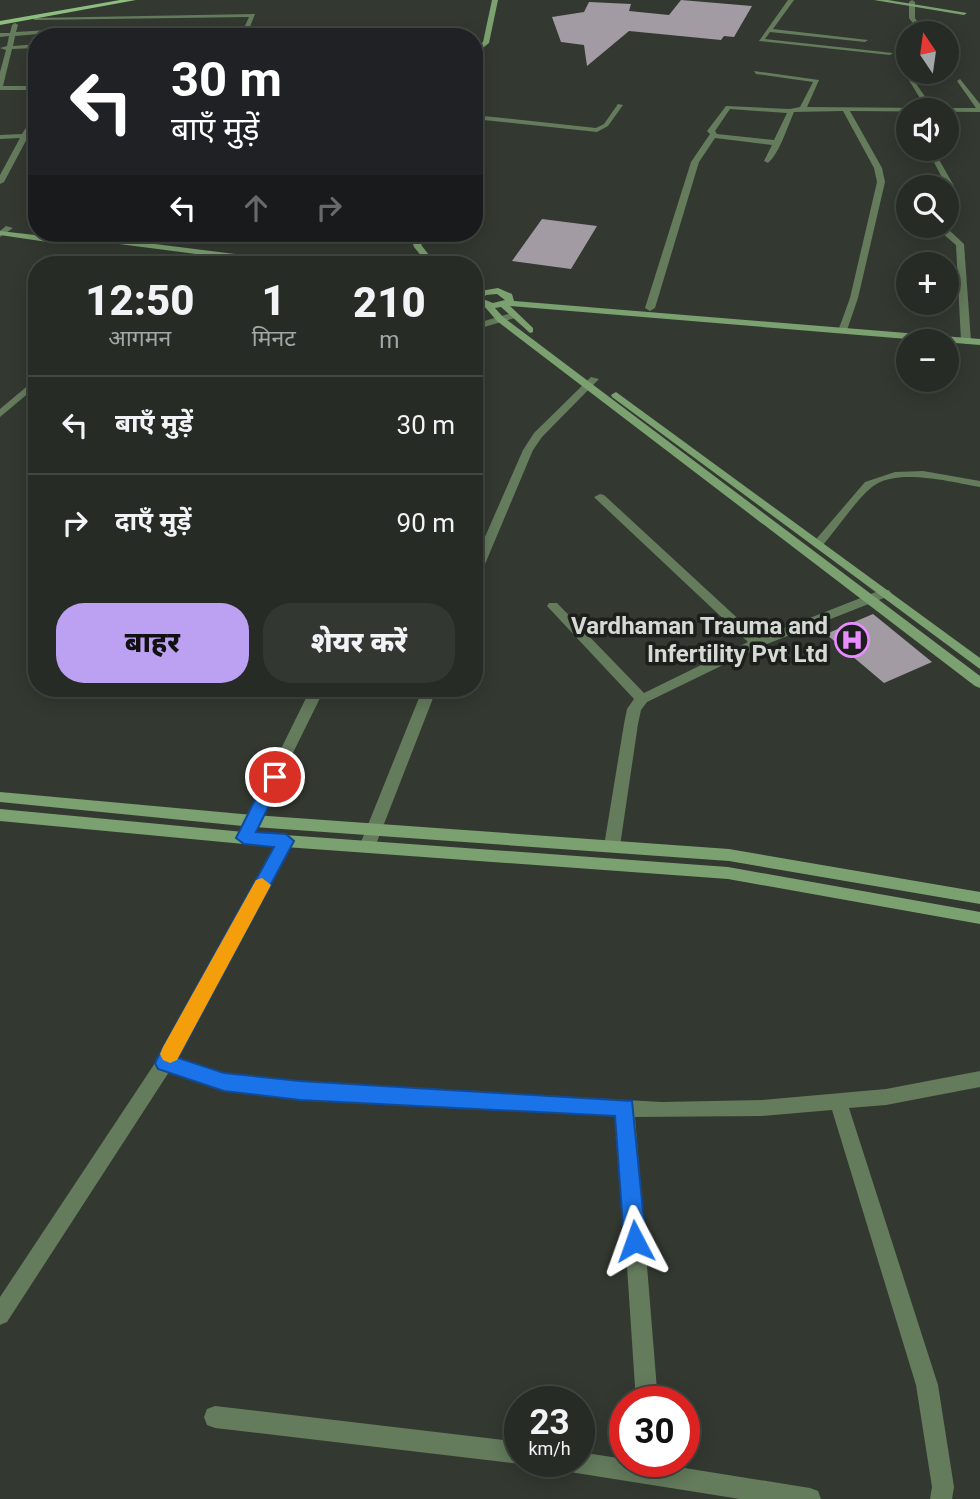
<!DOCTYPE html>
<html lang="hi">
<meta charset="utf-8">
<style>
body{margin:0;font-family:Roboto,"Noto Sans Devanagari",sans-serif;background:#323732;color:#f1f3f6;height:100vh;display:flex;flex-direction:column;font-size:26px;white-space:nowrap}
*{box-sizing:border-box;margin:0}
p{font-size:23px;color:#a4a7a7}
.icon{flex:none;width:38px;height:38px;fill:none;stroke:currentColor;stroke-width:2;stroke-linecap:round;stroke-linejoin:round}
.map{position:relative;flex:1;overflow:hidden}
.sheet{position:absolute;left:28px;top:256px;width:455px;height:441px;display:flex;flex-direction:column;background:#262b25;border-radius:28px;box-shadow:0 4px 18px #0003,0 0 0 2px #424742}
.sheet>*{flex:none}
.guide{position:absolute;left:28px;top:28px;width:455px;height:214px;border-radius:28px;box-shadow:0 4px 18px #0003,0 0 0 2px #424742;background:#202124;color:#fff;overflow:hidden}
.needle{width:46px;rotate:347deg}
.fabs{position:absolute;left:896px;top:21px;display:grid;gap:14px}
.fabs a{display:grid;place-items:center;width:63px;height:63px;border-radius:50%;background:#262b25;box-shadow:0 4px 18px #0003,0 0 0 2px #424742;font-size:35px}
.speed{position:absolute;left:504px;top:1386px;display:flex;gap:14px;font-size:35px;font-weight:700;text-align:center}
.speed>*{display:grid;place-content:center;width:91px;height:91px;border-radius:50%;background:#262b25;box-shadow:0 4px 18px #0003,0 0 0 2px #424742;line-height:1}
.speed small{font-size:18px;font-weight:400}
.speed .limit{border:10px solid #d22;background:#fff;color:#111}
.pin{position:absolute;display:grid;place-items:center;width:60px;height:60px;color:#fff;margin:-30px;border:4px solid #fff;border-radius:50%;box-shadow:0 2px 7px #0007}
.me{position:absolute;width:77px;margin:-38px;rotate:356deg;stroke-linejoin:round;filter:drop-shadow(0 0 5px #0008)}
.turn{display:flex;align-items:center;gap:24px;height:147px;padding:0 28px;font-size:32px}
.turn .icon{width:91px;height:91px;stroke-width:2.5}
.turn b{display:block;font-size:49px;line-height:60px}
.lanes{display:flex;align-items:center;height:66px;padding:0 28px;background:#0003;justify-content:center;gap:35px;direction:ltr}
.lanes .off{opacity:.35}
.eta{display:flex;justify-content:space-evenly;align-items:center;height:119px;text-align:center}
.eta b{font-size:42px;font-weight:800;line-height:49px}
.button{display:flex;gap:14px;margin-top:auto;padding:14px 28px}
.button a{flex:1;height:80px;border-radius:28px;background:#bca0f2;color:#111;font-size:28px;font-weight:800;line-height:80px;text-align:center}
.button a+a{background:#323732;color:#f1f3f6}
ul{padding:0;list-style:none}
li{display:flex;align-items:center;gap:21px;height:98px;padding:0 28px;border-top:2px solid #424742}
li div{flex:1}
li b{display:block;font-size:26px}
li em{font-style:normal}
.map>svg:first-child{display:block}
.building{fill:#a29ba4}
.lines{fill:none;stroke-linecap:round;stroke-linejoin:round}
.street{fill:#647b5c;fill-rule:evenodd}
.secondary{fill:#7ca170;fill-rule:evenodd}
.primary{fill:#8ebe7f;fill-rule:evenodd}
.route{fill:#1a73e8;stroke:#114b97;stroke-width:2}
.slow{fill:#f59e0b}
.labels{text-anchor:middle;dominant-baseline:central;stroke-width:7;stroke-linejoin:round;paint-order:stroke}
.poi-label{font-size:24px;font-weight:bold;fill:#d6dad5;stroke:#1d1f1c;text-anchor:end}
</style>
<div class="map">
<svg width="980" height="1499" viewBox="0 0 980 1499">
<rect width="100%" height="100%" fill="#333931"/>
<g class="building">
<polygon points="681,0 752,6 734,37 724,36 721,40 629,31 587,66 584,45 561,42 552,17 584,12 589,2 631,4 629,11 669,15"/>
<polygon points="542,219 597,226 571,269 512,261"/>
<polygon points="873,614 932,662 884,683 826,634"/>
</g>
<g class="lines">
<g class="street">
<polygon points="788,0 794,0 773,29 868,40 865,42 770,32 765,39 893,53 890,55 759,41"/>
<polygon points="912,0 915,2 915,18 926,33 920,33 909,18 909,2"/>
<polygon points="255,14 246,37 240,37 249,17 35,20 32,18"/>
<polygon points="15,23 18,25 16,32 80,28 83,30 15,36 13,46 37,44 37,48 12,49 3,86 37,86 37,90 0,90 0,72 6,50 0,48 7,46 9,36 0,37 0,33 10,33 12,25"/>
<path d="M754 71 819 80 807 107 926 108 907 77 910 75 933 108H976L957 81 960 79 980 104V112L850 111 882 168 885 182 858 298 846 333 838 331 850 298 877 182 874 168 843 111 794 112C787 128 779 154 768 163L764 161 772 145 715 138 699 162 655 308 650 311 645 308 691 162 710 134 707 131 726 106 790 109 800 107 813 82 756 74ZM730 109 787 113 774 140 717 134 715 131Z"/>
<polygon points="618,104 623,105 608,126 597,132 474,119 474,115 596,128 604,124"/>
<polygon points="37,111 37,120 4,182 0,184 0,175 20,138 0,139 0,135 22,134"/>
<polygon points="927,149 933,149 954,186 950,209 947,209 947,187"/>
<polygon points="947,224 949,230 964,244 971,341 966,344 961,341 956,245 942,233 940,226"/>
<polygon points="6,226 13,228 0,237 0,231"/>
<polygon points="232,260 235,261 235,264 227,264"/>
<polygon points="512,313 515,314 515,318 474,330 474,324"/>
<polygon points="591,377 599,379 542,437 533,450 480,576 474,580 474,562 523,450 534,433"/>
<polygon points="37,378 37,386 0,417 0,409"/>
<path d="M923 471 980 481V487C952 482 896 467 872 487 855 501 837 529 822 546H814L812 544 865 482 895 472Z"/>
<polygon points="600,494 604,495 759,638 881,590 889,590 891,593 889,596 762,646 647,702 641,710 638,724 620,846 617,850 607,850 604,846 624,724 627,709 634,699 547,606 549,603 557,603 644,693 748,642 596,499 594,497"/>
<polygon points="311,688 325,688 249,842 239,842 237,838"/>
<polygon points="423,688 437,688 375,847 372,851 362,851 359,847"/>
<polygon points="286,835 291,837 294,841 176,1059 224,1074 300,1082 662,1102 762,1100 886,1089 980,1071 980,1087 886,1105 849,1108 938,1385 954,1487 952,1499 930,1499 932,1487 916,1385 832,1110 762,1116 635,1117 658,1402 636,1402 617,1116 300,1098 224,1090 169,1072 7,1322 0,1325 0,1297 159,1057 281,837"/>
<polygon points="215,1406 520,1442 520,1461 526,1461 520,1464 215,1428 207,1425 204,1417 207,1409"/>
<polygon points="579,1452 625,1459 625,1461 641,1461 810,1488 818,1491 821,1499 740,1499 570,1472 562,1469 559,1461 579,1461"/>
</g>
<g class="secondary">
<polygon points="492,0 498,0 489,43 474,55 474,50 483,42"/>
<polygon points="874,0 888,0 967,13 964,15"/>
<polygon points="0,231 61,238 65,241 61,244 0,235"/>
<polygon points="46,233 67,233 291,261 295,264 273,264 50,235"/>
<polygon points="409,233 417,233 422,246 436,264 428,264 414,247"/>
<path d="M498 288 512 294 514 301 980 339V345L510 306 533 328V332L530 333 501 307 495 308 503 317 980 676V688L975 686 497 321 484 306 474 301 480 291ZM497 294 505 300 493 303 483 299 486 295Z"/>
<polygon points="616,392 980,658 980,669 612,397 611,395"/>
<polygon points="0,792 253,815 729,849 980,892 980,904 729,861 253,827 0,802"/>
<polygon points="0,809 244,832 728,867 980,912 980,924 728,879 244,844 0,821"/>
</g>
<polygon class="primary" points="120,0 136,0 0,25 0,21"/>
</g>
<polygon class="route" points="275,771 283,777 256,832 286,834 294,841 178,1058 224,1073 300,1081 632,1101 646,1241 643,1249 635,1252 627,1249 624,1241 615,1116 300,1100 224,1091 158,1069 155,1063 158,1057 274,847 244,844 236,838 269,772"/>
<polygon class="slow" points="262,878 271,885 177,1060 170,1063 163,1060 160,1054 163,1047 256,880"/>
<defs>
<g id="hospital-ring" transform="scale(1.75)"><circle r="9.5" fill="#1d1f1c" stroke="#e98dfe" stroke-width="1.5"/><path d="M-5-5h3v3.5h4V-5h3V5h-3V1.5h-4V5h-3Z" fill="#e98dfe"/></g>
</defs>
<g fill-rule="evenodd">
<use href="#hospital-ring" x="852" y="640"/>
</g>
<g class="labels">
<g class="poi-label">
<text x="828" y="626">Vardhaman Trauma and<tspan x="828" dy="28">Infertility Pvt Ltd</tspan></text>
</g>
</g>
</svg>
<div class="fabs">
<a><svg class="needle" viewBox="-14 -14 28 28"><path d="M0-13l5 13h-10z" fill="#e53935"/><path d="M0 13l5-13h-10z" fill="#a4a7a7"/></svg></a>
<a><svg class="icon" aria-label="sound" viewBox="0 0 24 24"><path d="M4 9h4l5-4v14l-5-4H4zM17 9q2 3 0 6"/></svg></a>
<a><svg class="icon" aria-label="search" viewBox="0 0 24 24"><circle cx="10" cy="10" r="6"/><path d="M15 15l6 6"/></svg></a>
<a>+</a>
<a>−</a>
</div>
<div class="speed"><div>23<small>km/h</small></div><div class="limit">30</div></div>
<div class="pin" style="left:275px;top:777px;background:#d93025"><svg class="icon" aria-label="arrive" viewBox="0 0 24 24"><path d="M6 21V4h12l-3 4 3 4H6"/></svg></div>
<svg class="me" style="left:635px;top:1241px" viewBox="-20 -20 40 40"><path d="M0-17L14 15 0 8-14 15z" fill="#1a73e8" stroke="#fff" stroke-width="4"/></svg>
<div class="guide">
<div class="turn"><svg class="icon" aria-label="left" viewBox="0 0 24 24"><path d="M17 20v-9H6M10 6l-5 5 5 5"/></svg><div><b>30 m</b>बाएँ मुड़ें</div></div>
<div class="lanes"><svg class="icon" aria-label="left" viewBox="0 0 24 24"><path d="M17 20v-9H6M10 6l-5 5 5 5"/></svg><svg class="icon off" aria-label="ahead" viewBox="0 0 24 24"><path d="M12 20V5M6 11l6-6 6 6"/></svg><svg class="icon off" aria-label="right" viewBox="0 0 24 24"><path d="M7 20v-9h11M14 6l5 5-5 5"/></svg></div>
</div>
<section class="sheet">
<div class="eta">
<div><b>12:50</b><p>आगमन</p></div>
<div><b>1</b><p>मिनट</p></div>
<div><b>210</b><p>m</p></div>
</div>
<ul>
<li><svg class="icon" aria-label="left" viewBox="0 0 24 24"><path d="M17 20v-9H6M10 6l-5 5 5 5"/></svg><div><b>बाएँ मुड़ें</b></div><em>30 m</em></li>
<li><svg class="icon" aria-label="right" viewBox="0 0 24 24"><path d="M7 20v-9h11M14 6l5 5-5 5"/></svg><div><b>दाएँ मुड़ें</b></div><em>90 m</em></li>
</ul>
<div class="button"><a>बाहर</a><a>शेयर करें</a></div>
</section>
</div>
